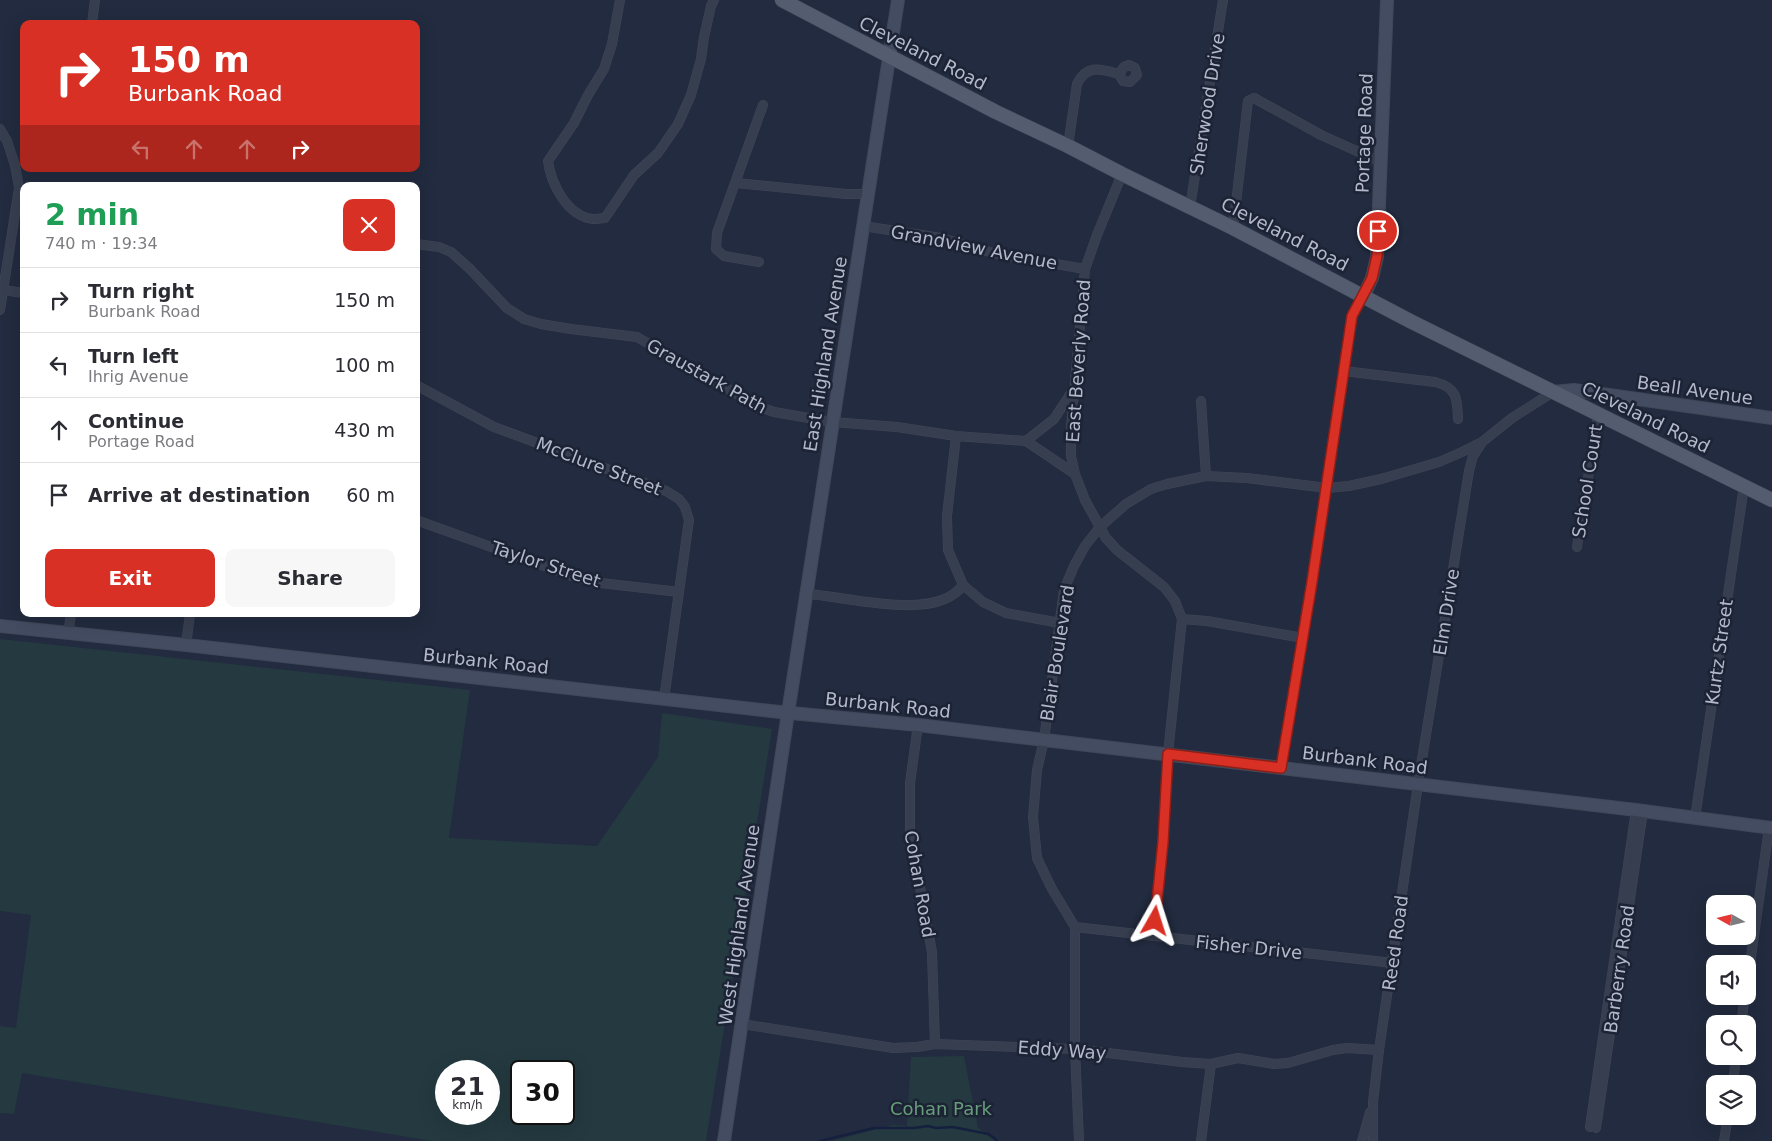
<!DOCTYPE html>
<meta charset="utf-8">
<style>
body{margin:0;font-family:"DejaVu Sans",sans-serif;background:#f7f7f7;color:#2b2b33;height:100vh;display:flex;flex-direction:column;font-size:19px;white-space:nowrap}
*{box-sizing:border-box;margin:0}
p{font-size:16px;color:#7c7c81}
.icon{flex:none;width:28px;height:28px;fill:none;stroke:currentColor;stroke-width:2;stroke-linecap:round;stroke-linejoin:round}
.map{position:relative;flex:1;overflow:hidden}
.panel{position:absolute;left:20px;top:182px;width:400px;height:435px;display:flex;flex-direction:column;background:#fff;border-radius:10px;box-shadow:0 5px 20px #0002}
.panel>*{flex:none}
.guide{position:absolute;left:20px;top:20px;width:400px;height:152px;border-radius:10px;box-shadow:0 5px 20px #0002;background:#d93025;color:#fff;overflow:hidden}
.needle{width:32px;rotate:278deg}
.tools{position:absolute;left:1706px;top:895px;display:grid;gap:10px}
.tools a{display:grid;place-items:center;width:50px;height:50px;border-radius:10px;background:#fff;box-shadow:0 5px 20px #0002;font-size:25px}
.speed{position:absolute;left:435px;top:1060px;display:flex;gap:10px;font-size:25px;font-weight:700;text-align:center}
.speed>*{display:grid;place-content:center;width:65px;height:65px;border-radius:50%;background:#fff;box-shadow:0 5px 20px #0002;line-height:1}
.speed small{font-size:12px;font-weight:400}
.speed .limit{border:2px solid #111;border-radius:8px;background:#fff;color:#111}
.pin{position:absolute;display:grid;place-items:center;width:42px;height:42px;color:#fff;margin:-21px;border:2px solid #fff;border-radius:50%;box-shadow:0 1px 5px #0007}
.me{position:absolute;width:55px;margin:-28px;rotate:6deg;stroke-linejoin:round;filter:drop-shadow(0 0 4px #0008)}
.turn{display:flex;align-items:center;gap:18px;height:105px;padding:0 25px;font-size:22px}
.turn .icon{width:65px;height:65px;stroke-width:2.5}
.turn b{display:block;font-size:35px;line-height:42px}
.lanes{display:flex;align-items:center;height:48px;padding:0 25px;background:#0003;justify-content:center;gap:25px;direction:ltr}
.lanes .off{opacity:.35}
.round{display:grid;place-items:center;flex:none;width:52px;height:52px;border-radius:10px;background:#f7f7f7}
.head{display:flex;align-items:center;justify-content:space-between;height:85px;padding:0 25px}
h1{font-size:30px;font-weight:700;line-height:38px;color:#1e9e55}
.action{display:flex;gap:10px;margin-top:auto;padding:10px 25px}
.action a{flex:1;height:58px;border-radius:10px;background:#d93025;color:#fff;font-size:20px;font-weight:700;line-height:58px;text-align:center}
.action a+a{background:#f7f7f7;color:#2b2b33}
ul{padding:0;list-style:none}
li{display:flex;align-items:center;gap:15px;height:65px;padding:0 25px;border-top:1px solid #e1e1e2}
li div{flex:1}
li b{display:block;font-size:19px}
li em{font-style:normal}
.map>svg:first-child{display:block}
.green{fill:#243a40;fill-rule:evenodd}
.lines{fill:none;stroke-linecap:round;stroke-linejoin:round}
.stream{stroke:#15203e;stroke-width:2.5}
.street-casing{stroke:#404758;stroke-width:10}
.secondary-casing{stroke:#404758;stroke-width:14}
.primary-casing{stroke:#404758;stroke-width:15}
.street{stroke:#373e4f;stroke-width:9}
.secondary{stroke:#444c62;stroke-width:12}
.primary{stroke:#545c6f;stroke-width:14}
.route-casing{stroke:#8d1f18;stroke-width:12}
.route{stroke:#d93025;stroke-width:9}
.labels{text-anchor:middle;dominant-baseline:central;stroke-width:5;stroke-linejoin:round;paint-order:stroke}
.street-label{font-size:18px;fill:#b3b9ca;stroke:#1c2334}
.park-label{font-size:18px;fill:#689d7b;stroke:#1c2334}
</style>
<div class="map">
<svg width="1772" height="1141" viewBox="0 0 1772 1141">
<rect width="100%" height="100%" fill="#222b3f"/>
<g class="green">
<path d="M0 639 470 690 449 838 597 846 658 757 662 713 772 729 706 1141H432L22 1073 14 1114 0 1113V1026L16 1028 31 915 0 911ZM446 1071H489V1114H446ZM564 1071V1114H521V1071Z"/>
<polygon points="964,1056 978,1128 995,1141 832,1141 892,1125 907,1126 911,1057"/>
</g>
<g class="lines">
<polyline class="stream" points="820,1141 874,1128 914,1128 928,1126 936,1128 953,1127 988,1134 993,1137 997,1141"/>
<g class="street-casing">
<g id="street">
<path d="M620 0 612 44 604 69 588 95 574 123 548 161C551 184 567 216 593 219 597 219 602 218 605 218L634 175 658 153 678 124 691 95 701 59 704 37 711 6 714 0"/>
<polyline points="92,24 95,0"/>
<polyline points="0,129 7,141 15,165 19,188 0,310"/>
<path d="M1068 146 1077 84C1087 64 1100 69 1119 74L1123 81 1130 82 1137 75 1135 68 1129 65 1124 67 1119 74"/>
<polyline points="1122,174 1097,235 1085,269 1071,427 1071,456 1075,474 1085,500 1106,538 1117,550 1164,587 1175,601 1182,619 1168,754 1163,842 1154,936"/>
<polyline points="736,183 846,194 868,194"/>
<polyline points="1190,207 1223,0"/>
<polyline points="863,226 941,238 997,254 1085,269"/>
<polyline points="1233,228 1248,101 1254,98 1321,135 1381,162"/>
<polyline points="416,244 439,247 451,252 469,268 507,308 524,319 541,324 571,329 637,337 699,373 763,408 774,412 832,422 897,427 956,436 1026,441 1054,419 1073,390"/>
<polyline points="759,262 724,256 716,249 717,233 763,105"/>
<polyline points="3,290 24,293"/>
<path d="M1344 371 1435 382C1458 388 1457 399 1458 419"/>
<polyline points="416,385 494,427 666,491 679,499 685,507 689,520 664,699"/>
<polyline points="1201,401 1206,476"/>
<polyline points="956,436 947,516 948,550 963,585 983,602 1006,613 1060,623"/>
<polyline points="1026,441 1075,474"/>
<polyline points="416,520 572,576 592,582 679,592"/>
<polyline points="1577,547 1598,415"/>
<path d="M807 594C847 596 936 623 963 585"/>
<polyline points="1182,619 1207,621 1303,638"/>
<polyline points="68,634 71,614"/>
<polyline points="186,645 190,614"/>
<polyline points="918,725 910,783 910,833 932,952 935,1044"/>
<polyline points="1281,768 1303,638 1352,317 1364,295"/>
<polyline points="1695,818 1744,486"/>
<polyline points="1075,927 1393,963"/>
<polyline points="1748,978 1769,828"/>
<polyline points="742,1024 893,1048 917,1047 935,1044 1075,1049 1182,1062 1211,1064 1238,1058 1274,1064 1288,1063 1333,1050 1347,1048 1379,1050"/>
<polyline points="1741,1024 1745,996"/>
<polyline points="1733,1084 1736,1056"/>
<polyline points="1590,1127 1636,810"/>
<polyline points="1596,1128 1643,811"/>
<polyline points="1079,1141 1075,1049 1075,927 1052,889 1037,858 1033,817 1037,770 1044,740 1064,590 1074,566 1085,546 1100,527 1126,504 1151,489 1167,484 1206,476 1247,478 1327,488 1349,486 1381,479 1439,462 1462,452 1482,442 1512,418 1553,392"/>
<polyline points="1201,1141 1211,1064"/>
<polyline points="1362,1141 1370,1112"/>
<polyline points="1373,1141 1373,1102 1379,1050 1418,784 1469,471 1473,456 1481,444"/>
<polyline points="1724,1141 1728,1116"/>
</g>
</g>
<g class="secondary-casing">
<g id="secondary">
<polyline points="1364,295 1372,278 1377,257 1387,0"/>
<polyline points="1553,392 1574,390 1772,418"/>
<polyline points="0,626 186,645 780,712 918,725 1636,810 1772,828"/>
<polyline points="724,1141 788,713 898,0"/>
</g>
</g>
<g class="primary-casing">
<polyline id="primary" points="782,0 996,112 1068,146 1122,174 1233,228 1412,322 1772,500"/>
</g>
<use href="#street" class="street"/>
<use href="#secondary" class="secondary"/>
<use href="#primary" class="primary"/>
</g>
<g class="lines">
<g class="route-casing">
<polyline id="route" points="1155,921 1163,842 1168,754 1281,768 1312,582 1352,316 1372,278 1377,256 1378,231"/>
</g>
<use href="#route" class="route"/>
</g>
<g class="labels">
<g class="street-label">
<text transform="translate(923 53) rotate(27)">Cleveland Road</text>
<text transform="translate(1207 104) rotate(-81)">Sherwood Drive</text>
<text transform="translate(1364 133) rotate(-88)">Portage Road</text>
<text transform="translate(1285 234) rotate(27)">Cleveland Road</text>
<text transform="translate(974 247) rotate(11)">Grandview Avenue</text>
<text transform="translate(825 354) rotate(-81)">East Highland Avenue</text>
<text transform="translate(1078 361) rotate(-86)">East Beverly Road</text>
<text transform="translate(707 376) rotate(29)">Graustark Path</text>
<text transform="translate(1695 390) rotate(8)">Beall Avenue</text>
<text transform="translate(1646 417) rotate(26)">Cleveland Road</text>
<text transform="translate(599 466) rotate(21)">McClure Street</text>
<text transform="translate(1587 481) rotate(-81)">School Court</text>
<text transform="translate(546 564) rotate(18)">Taylor Street</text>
<text transform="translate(1446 612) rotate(-81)">Elm Drive</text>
<text transform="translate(1719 652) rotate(-82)">Kurtz Street</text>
<text transform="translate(1057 653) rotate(-81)">Blair Boulevard</text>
<text transform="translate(486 661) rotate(6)">Burbank Road</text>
<text transform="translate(888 705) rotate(6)">Burbank Road</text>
<text transform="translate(1365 760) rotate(7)">Burbank Road</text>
<text transform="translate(920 884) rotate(80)">Cohan Road</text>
<text transform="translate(739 925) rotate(-82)">West Highland Avenue</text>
<text transform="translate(1395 943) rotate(-82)">Reed Road</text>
<text transform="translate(1249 947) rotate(6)">Fisher Drive</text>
<text transform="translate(1619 969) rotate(-82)">Barberry Road</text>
<text transform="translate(1062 1050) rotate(4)">Eddy Way</text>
</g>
<g class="park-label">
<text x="941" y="1108">Cohan Park</text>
</g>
</g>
</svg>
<div class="tools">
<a><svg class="needle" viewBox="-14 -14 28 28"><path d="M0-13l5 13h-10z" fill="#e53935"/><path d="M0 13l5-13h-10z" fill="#7c7c81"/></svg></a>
<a><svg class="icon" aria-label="sound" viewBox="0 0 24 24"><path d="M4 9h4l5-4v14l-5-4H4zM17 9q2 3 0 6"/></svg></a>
<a><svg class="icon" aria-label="search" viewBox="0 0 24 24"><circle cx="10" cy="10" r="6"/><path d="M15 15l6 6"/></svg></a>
<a><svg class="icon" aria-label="layers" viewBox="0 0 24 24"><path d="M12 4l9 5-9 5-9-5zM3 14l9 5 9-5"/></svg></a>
</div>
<div class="speed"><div>21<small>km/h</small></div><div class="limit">30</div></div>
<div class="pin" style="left:1378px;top:231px;background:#d93025"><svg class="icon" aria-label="arrive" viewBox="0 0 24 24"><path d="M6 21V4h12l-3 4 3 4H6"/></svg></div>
<svg class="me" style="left:1155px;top:921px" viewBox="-20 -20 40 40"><path d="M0-17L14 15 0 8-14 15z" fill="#d93025" stroke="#fff" stroke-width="4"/></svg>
<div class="guide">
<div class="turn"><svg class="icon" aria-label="right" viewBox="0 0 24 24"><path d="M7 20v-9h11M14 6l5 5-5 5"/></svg><div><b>150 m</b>Burbank Road</div></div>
<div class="lanes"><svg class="icon off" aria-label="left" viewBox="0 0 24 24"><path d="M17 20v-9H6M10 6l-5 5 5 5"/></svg><svg class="icon off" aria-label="ahead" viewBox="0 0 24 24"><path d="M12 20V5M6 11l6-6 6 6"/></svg><svg class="icon off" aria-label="ahead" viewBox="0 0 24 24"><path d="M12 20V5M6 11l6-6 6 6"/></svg><svg class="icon" aria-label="right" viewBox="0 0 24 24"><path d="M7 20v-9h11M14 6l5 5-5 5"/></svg></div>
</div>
<section class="panel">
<div class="head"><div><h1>2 min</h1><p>740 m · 19:34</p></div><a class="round" style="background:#d93025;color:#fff"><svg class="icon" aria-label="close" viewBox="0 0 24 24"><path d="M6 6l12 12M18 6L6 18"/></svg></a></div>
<ul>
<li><svg class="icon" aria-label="right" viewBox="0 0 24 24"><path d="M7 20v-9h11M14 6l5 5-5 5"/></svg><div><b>Turn right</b><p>Burbank Road</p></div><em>150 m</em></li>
<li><svg class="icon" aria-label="left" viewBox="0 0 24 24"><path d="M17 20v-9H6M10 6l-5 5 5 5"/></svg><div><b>Turn left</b><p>Ihrig Avenue</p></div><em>100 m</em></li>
<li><svg class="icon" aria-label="ahead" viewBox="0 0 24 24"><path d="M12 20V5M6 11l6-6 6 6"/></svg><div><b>Continue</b><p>Portage Road</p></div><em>430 m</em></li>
<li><svg class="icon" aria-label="arrive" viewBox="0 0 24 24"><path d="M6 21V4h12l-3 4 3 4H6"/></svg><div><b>Arrive at destination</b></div><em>60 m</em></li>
</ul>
<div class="action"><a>Exit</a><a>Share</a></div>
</section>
</div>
